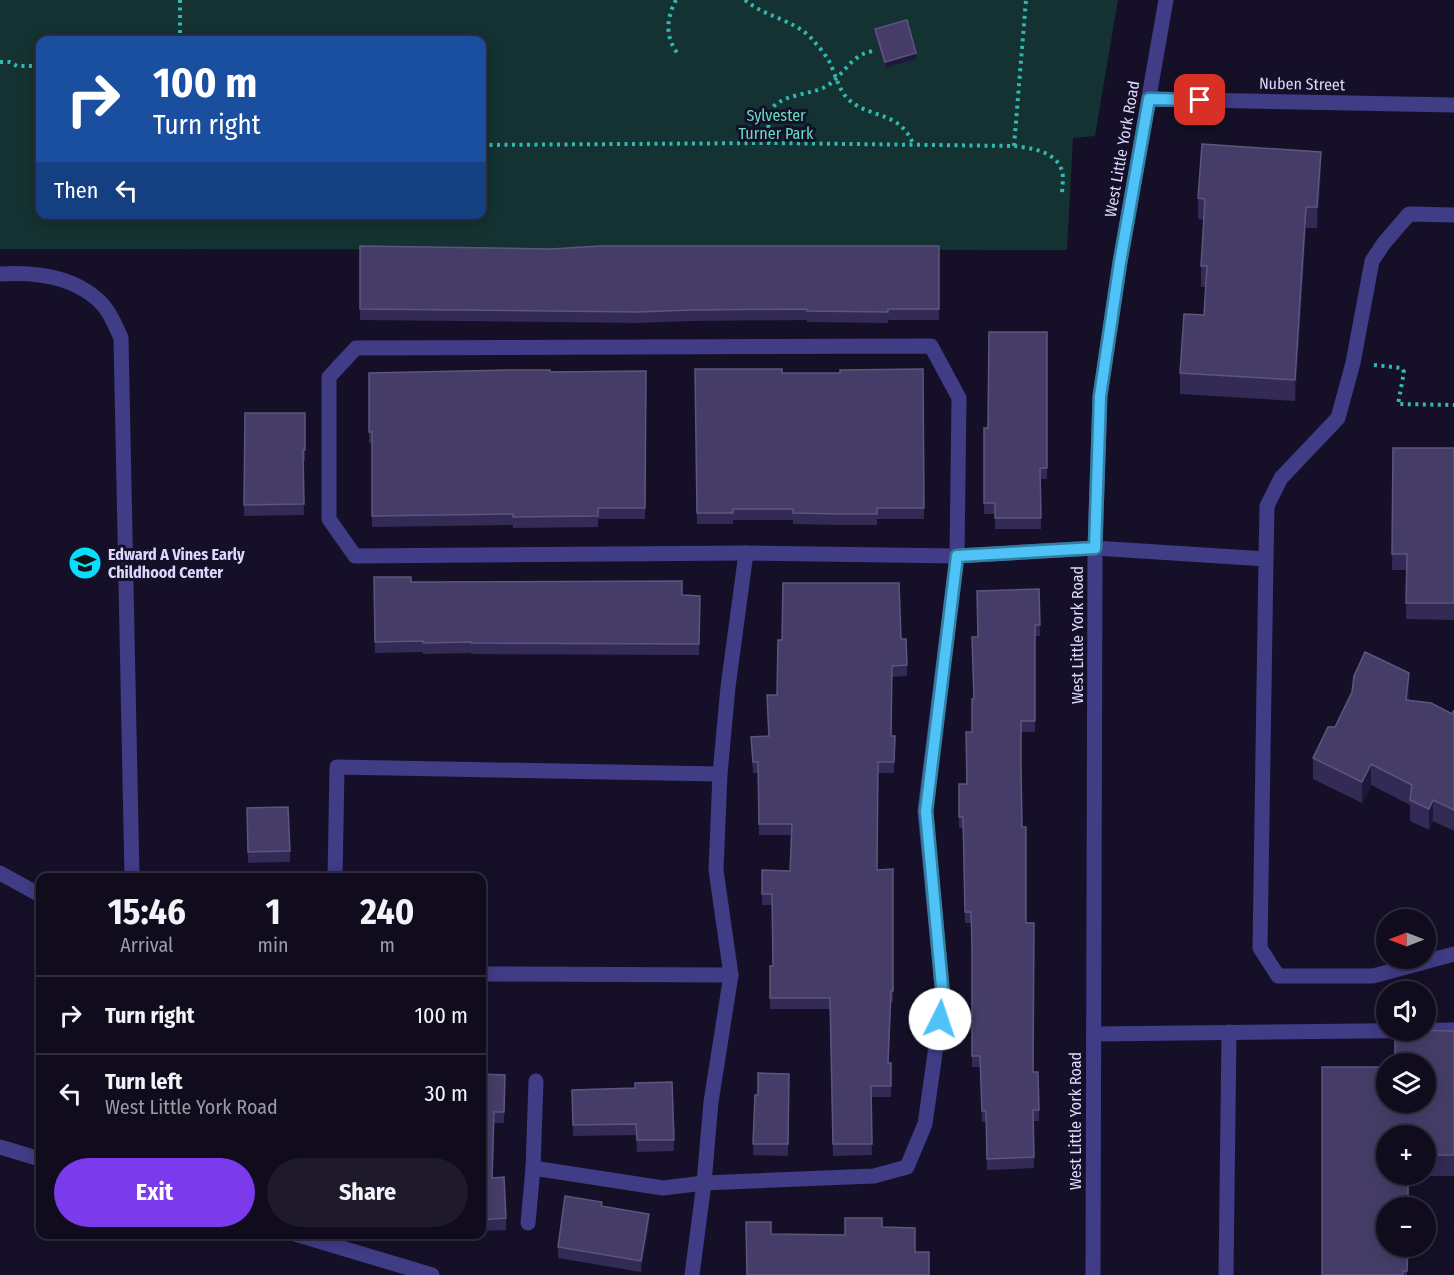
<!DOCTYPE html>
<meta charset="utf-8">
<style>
body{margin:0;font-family:"Fira Sans Condensed",sans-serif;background:#1e1a2b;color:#f1f3f6;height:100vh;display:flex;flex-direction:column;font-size:22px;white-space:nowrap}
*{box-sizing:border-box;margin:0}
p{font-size:20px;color:#9c9ba4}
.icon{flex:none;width:33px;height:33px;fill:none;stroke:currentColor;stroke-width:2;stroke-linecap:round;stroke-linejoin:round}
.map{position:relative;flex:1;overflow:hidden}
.side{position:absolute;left:36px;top:873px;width:450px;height:366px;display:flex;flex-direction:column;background:#100c1e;border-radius:12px;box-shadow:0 3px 15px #0003,0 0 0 2px #302c3c}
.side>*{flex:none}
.top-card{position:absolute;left:36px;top:36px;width:450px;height:183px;border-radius:12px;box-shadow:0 3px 15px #0003,0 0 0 2px #302c3c;background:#1a4fa0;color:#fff;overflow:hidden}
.needle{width:39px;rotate:270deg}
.controls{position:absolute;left:1376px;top:909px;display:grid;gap:12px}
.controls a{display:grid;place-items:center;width:60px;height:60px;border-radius:50%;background:#100c1e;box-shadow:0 3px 15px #0003,0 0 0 2px #302c3c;font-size:30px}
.pin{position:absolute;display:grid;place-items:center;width:51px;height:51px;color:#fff;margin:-26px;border-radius:12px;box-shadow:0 3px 9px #0006}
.me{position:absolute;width:66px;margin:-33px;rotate:4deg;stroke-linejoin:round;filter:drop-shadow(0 0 4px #0008)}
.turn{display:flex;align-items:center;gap:21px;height:126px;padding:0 18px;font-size:27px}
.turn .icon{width:78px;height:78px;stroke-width:2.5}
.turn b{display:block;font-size:42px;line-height:51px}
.then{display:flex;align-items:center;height:57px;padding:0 18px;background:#0003;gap:12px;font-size:22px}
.eta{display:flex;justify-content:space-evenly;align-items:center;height:102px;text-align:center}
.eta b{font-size:36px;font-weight:700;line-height:42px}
.action{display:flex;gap:12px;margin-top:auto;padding:12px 18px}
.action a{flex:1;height:69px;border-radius:36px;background:#7c3aed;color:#fff;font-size:24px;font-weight:700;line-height:69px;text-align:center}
.action a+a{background:#1e1a2b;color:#f1f3f6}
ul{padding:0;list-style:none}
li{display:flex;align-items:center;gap:18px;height:78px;padding:0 18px;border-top:2px solid #302c3c}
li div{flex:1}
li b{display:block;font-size:22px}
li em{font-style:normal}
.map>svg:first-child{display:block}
.green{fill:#133231;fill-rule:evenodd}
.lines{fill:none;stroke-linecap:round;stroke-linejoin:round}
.path{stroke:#32b8b2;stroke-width:4;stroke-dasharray:3 4.5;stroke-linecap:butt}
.minor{stroke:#403c86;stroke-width:15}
.wall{fill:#332a55;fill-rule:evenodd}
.shaded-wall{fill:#1f183b}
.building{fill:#453d67;stroke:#5d557f;stroke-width:1.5}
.route-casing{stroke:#337fa1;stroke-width:15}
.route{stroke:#4fc3f7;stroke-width:10}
.labels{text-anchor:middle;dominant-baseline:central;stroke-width:6;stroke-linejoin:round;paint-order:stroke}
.street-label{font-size:16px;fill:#ddd8fe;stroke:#151028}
.park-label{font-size:16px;fill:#64dec2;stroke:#151028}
.poi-label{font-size:16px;font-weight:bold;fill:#ddd8fe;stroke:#151028;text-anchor:start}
</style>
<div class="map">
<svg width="1454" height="1275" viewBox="0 0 1454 1275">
<rect width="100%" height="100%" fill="#151028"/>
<path class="green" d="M0 0H1118L1095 136 1073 138 1067 250 0 249ZM40 40H482V214H40Z"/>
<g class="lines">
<g class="path">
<polyline points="180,0 180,40"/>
<path d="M676 0C666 19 665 37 678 54"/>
<path d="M745 0C765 17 795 20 812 39 819 47 827 56 831 65 836 77 839 89 847 98 868 119 900 110 913 144"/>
<polyline points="0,62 10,62 17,66 40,66"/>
<path d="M769 143C769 132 766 115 774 106 785 95 809 94 823 88 838 81 845 66 858 57 863 53 870 52 876 50"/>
<path d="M482 145 769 143 1014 146C1031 148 1056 151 1062 171 1064 177 1062 188 1062 195"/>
<polyline points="1014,146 1026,0"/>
<polyline points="1374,365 1402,368 1404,372 1398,404 1454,405"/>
</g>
<g class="minor">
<polyline points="1149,99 1454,105"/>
<path d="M0 274C32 272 71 276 97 299 109 309 115 325 121 338L132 878"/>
<polyline points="1266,559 1267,506 1281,478 1338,418 1353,363 1372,261 1384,243 1409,214 1454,215"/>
<polyline points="0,873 40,895"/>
<polyline points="335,878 337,767 720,774"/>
<polyline points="482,974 731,975"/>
<polyline points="1094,1034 1454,1030"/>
<polyline points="0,1147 40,1159"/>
<polyline points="533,1168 663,1188 704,1183 874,1176 907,1167 925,1124 943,997 925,811 957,556 959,398 931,346 356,348 329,377 329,519 355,556 746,553 957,556 1095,548 1266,559 1260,948 1278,976 1373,976 1454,954"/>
<polyline points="528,1223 533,1168 536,1081"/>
<polyline points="295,1234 432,1275"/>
<polyline points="692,1275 704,1183 711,1102 731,975 716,870 720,774 728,687 746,553"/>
<polyline points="1093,1275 1095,548 1100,396 1120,262 1166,0"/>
<polyline points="1226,1275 1229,1032"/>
</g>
</g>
<g class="wall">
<polygon points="875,29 916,59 885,68 875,34"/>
<polygon points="1321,173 1317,228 1306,228 1295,401 1180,394 1180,373 1204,315 1206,287 1201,287 1201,266 1204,220 1198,219 1198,198"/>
<polygon points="360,246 551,249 939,246 939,320 888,320 888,323 807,322 807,320 691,321 638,323 360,320"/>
<polygon points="1047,332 1047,479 1040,479 1041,529 995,529 995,514 984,514 984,428 988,428"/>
<polygon points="695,369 782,373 840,373 923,369 924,519 877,519 877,525 840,525 793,524 793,520 733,520 733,524 697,524"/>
<polygon points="646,371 645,519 598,519 598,527 513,528 513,525 372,527 372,443 369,443 369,373"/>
<polygon points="245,413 305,413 305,461 303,461 304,515 244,516"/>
<polygon points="1393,448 1454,448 1454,620 1406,619 1407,570 1392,570"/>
<polygon points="374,577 411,582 700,596 699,655 471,654 471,653 423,654 423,652 375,653"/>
<polygon points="1039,589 1040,636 1035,636 1035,732 1021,732 1021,773 1022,827 1026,923 1033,1072 1039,1110 1039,1121 1033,1121 1034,1168 987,1170 986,1122 982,1122 980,1067 972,1067 972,955 971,923 965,923 963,828 959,828 959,784 966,784 972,732 978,637"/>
<polygon points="901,639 907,665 907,676 892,677 891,736 895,736 894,773 878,773 877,870 893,869 893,1002 891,1002 888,1063 891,1063 891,1097 871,1097 872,1155 833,1156 830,1009 770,1009 770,966 772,966 772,905 762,905 762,870 790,871 791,835 759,835 758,773 753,773 751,737 768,736 767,695 777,695"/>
<polygon points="1409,694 1409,700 1452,714 1454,710 1454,831 1433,821 1429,830 1410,821 1410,805 1371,785 1362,803 1313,779 1313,758 1335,727"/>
<polygon points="247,808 290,851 290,862 248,863"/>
<path d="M1454 1031V1176H1408L1407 1275H1322L1386 1102ZM1425 1136V1174H1386Z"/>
<polygon points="482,1074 505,1075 504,1123 494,1123 493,1178 506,1218 506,1230 482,1231"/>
<polygon points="789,1074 788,1156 753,1155 755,1095 758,1095"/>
<polygon points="672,1082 674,1151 637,1152 636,1135 573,1136 572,1090 635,1088"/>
<polygon points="602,1206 649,1225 641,1272 558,1258 558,1247"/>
</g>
<g class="shaded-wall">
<polygon points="916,53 916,59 885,68 885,62"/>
<polygon points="1321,152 1321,173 1317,228 1317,207"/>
<polygon points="1306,207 1306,228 1295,401 1295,380"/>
<polygon points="1409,673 1409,694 1406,721 1406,700"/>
<polygon points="1371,764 1371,785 1362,803 1362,782"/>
<polygon points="1433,800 1433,821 1429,830 1429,809"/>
<polygon points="649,1214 649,1225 641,1272 641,1261"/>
</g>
<g class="building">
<polygon points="907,20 916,53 885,62 875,29"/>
<polygon points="1202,144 1321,152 1317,207 1306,207 1295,380 1180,373 1184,314 1204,315 1207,266 1201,266 1205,199 1198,198"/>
<polygon points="360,246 551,249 600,246 939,246 939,309 888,309 888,312 807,311 807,309 691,310 638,312 360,309"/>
<polygon points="989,332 1047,332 1047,468 1040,468 1041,518 995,518 995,503 984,503 984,428 988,428"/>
<polygon points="695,369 782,369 782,373 840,373 840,370 923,369 924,508 877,508 877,514 840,514 793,513 793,509 733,509 733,513 697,513"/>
<polygon points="513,370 550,370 550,372 646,371 645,508 598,508 598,516 513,517 513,514 372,516 372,432 369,432 369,373"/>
<polygon points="245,413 305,413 305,450 303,450 304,504 244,505"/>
<polygon points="1393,448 1454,448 1454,603 1406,603 1407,554 1392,554"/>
<polygon points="374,577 411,577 411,582 682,581 682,595 700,596 699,644 471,643 471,642 423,643 423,641 375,642"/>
<polygon points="783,583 899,583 901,639 906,639 907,665 892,666 891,736 895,736 894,762 878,762 877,870 893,869 893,991 891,991 888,1063 891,1063 891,1086 871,1086 872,1144 833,1144 830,998 770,998 770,966 773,966 772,894 762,894 762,870 790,871 792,824 759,824 758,762 753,762 751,737 769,736 767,695 777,695 778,640 782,640"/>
<polygon points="1039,589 1040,625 1035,625 1035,721 1021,721 1021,768 1022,827 1026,827 1026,923 1034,923 1033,1072 1038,1072 1039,1110 1033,1110 1034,1157 987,1159 986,1111 982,1111 980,1056 972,1056 972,945 971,912 965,912 963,817 959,817 959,784 967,784 966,732 972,732 972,699 974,699 972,637 978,637 977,591"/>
<polygon points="1365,652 1409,673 1406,700 1431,703 1452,714 1454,710 1454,810 1433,800 1429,809 1410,800 1412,785 1371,764 1362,782 1313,758 1328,727 1335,727 1352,692 1354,676"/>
<polygon points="288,807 290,851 248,852 247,808"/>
<polygon points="1395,1030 1454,1031 1454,1155 1425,1155 1425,1136 1386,1136 1386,1174 1408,1174 1408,1208 1386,1208 1386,1246 1408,1246 1407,1271 1403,1271 1403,1275 1322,1275 1322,1067 1386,1067 1386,1102 1425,1102 1425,1064 1395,1064"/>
<polygon points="758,1073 789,1074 788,1144 753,1144 755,1095 758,1095"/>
<polygon points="482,1074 505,1075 504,1112 494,1112 492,1178 504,1177 506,1218 482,1220"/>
<polygon points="672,1082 674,1140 637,1140 636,1124 573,1125 572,1090 635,1088 635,1083"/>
<polygon points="565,1196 602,1202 601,1206 649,1214 641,1261 558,1247"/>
<polygon points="845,1218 882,1218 882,1227 915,1228 915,1252 929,1252 929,1275 747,1275 746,1222 771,1222 771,1234 845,1235"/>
</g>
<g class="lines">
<g class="route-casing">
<polyline id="route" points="940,1019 943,998 926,811 957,556 1095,548 1100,396 1120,262 1149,99 1200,100"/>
</g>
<use href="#route" class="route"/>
</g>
<defs>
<g id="school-disc" transform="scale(1.725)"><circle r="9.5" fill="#07defb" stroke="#151028"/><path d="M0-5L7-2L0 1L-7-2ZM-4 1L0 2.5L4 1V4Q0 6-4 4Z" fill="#111"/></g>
</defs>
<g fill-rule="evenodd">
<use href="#school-disc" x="85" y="563"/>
</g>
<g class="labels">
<g class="street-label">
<text transform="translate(1302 84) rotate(1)">Nuben Street</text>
<text transform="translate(1122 149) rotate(-80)">West Little York Road</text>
<text transform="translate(1077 635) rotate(-90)">West Little York Road</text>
<text transform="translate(1075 1121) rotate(-90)">West Little York Road</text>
</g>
<g class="park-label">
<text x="776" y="115">Sylvester<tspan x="776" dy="18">Turner Park</tspan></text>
</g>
<g class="poi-label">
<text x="108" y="554">Edward A Vines Early<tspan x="108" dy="18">Childhood Center</tspan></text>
</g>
</g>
</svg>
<div class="controls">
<a><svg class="needle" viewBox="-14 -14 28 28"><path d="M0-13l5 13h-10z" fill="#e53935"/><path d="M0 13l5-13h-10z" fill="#9c9ba4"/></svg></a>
<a><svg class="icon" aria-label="sound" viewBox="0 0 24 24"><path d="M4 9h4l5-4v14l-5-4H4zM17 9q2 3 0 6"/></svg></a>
<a><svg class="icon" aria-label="layers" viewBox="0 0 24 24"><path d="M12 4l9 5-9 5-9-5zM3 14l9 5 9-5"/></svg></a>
<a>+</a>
<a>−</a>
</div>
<div class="pin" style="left:1200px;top:100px;background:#d93025"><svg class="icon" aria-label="arrive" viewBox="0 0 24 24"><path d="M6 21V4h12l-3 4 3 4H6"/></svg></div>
<svg class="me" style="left:940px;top:1019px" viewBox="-20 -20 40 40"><circle r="19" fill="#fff"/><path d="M0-13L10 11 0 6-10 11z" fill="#4fc3f7"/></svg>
<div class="top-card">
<div class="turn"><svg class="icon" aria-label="right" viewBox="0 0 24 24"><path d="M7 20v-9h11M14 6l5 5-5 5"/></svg><div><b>100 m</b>Turn right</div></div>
<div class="then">Then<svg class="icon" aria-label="left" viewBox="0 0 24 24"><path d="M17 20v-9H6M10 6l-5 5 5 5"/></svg></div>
</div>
<section class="side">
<div class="eta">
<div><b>15:46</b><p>Arrival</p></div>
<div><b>1</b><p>min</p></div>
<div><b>240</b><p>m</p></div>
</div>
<ul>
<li><svg class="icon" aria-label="right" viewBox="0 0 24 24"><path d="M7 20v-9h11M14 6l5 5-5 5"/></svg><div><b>Turn right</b></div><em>100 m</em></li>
<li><svg class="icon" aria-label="left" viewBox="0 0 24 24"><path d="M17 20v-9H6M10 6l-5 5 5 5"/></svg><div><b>Turn left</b><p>West Little York Road</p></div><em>30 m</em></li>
</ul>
<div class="action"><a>Exit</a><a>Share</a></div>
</section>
</div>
